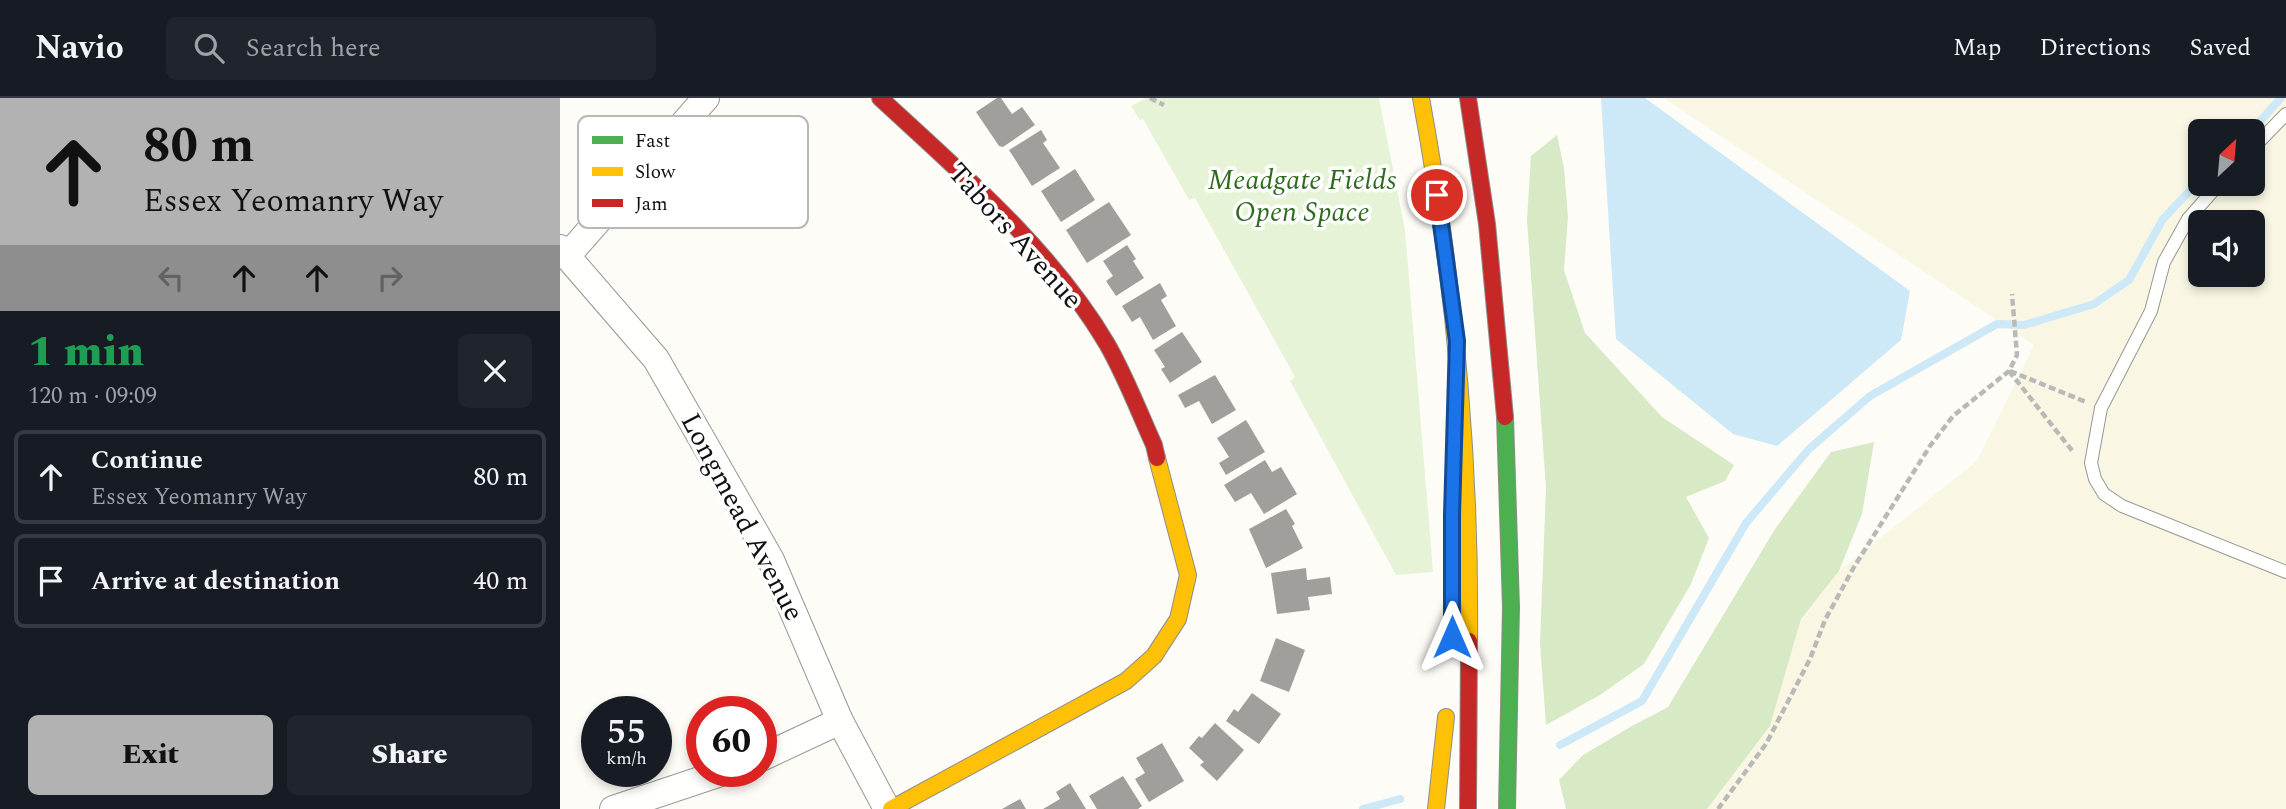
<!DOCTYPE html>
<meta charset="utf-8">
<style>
body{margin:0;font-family:Spectral,serif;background:#20242c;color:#f1f3f6;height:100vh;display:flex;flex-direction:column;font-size:26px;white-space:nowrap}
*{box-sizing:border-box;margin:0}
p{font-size:23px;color:#9ea1a6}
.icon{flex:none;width:38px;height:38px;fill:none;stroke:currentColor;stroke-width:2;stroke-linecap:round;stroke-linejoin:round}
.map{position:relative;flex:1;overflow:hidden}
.sheet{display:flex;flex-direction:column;background:#171b24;width:560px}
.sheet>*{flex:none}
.top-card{background:#b2b2b3;color:#111;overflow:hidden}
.needle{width:46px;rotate:26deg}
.controls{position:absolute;left:1628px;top:21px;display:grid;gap:14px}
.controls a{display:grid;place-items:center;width:77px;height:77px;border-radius:10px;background:#171b24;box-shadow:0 4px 10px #0003;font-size:35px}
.speed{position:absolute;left:21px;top:598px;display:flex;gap:14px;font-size:35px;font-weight:700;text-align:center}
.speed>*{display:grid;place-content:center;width:91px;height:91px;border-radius:50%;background:#171b24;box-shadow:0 4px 10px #0003;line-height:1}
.speed small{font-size:18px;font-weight:400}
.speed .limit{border:10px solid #d22;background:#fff;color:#111}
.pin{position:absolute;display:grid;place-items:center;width:60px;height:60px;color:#fff;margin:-30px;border:4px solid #fff;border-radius:50%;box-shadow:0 2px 7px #0007}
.me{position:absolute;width:77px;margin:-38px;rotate:0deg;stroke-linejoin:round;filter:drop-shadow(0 0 5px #0008)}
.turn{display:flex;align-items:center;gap:24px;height:147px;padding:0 28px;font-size:32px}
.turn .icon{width:91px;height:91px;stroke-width:2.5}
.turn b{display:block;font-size:49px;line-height:60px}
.lanes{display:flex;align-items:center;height:66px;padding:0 28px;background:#0003;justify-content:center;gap:35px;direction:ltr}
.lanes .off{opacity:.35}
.round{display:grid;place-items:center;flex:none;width:74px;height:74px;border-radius:10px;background:#20242c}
.head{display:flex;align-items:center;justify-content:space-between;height:119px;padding:0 28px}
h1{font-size:42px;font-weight:800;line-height:52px;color:#1e9e55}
.action{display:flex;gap:14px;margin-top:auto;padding:14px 28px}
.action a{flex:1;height:80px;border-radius:10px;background:#b2b2b3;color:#111;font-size:28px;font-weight:800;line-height:80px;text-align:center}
.action a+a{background:#20242c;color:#f1f3f6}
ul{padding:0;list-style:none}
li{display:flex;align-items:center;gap:21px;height:94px;margin:0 14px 10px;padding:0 14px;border:4px solid #363941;border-radius:10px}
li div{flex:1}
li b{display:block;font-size:26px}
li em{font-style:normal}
header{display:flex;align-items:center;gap:42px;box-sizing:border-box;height:98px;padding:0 35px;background:#171b24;border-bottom:2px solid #363941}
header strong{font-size:33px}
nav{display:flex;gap:38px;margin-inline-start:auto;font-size:24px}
.search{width:490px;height:63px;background:#20242c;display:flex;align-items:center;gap:18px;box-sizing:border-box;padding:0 24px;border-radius:10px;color:#9ea1a6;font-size:26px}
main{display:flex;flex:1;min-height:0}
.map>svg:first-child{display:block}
.farmland{fill:#f9f7e4;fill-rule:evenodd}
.green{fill:#e7f3d7}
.forest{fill:#d8eac5}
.water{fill:#cde8f7}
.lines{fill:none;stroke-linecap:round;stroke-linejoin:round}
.stream{stroke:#cde8f7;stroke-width:8}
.building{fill:#a19f9c}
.lane-casing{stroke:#979795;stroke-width:14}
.street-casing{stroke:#979795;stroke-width:28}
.fast-casing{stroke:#8e8d8b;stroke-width:18}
.slow-casing{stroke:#8e8d8b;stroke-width:18}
.jam-casing{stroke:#8e8d8b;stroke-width:18}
.path{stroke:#b9b9b8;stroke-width:4.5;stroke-dasharray:7 3.5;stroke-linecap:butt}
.lane{stroke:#fffffe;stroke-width:12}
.street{stroke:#fffffe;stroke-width:26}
.fast{stroke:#4caf50;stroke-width:16}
.slow{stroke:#ffc107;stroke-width:16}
.jam{stroke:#c62828;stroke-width:16}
.route-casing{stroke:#114b97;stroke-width:18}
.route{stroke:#1a73e8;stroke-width:12}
.labels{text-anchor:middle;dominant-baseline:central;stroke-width:7;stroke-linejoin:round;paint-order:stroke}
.park-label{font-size:28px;font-style:italic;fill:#2f6b1f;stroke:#fff}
.street-label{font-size:28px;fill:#111;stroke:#fff}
.key{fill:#fff;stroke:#b8b8b8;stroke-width:2}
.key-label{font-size:19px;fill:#111}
</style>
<header>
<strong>Navio</strong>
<div class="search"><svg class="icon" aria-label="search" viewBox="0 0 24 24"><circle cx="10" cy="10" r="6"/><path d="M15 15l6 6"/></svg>Search here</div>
<nav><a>Map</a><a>Directions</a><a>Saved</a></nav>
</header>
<main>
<section class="sheet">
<div class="top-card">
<div class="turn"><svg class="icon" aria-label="ahead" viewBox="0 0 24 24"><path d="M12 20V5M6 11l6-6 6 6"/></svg><div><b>80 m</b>Essex Yeomanry Way</div></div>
<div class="lanes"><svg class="icon off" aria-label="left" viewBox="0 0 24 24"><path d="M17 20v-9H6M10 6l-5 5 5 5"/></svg><svg class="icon" aria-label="ahead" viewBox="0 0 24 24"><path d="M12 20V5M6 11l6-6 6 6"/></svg><svg class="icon" aria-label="ahead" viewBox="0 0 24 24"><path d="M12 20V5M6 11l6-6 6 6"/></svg><svg class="icon off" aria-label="right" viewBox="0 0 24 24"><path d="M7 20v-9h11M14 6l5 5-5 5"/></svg></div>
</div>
<div class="head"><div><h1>1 min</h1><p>120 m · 09:09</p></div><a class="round"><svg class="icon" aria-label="close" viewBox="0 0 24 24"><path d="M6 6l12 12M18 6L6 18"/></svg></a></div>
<ul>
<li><svg class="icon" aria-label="ahead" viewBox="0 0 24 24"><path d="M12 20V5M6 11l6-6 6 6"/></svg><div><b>Continue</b><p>Essex Yeomanry Way</p></div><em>80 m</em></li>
<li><svg class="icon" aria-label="arrive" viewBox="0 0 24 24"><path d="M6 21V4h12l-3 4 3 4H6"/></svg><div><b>Arrive at destination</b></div><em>40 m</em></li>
</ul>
<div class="action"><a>Exit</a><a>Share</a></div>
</section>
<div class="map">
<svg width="1726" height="711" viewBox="0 0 1726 711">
<rect width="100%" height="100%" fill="#fdfcf7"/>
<path class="farmland" d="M1104 0H1726V711H1147L1210 628 1241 521 1279 473 1417 363 1474 247ZM1640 33H1692V86H1640ZM1640 124H1692V177H1640Z"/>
<polygon class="green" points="587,0 819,0 845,132 873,474 836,477 730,283 735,279 635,100 629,102 583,21 580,22 571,8"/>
<g class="forest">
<polygon points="997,37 1004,70 1008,119 1004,172 1025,235 1102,319 1174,367 1165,383 1126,399 1149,440 1131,486 1084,566 1040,597 986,627 980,545 986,390 967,122 971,58"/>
<polygon points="1314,344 1302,416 1279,473 1241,521 1210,628 1147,711 1006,711 999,682 1023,657 1072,628 1108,609 1215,431 1271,354"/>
</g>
<polygon class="water" points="1041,0 1085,0 1350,193 1341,242 1217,348 1173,336 1056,241"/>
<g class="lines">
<g class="stream">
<polyline points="1691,33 1721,0"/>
<polyline points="1000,647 1082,603 1186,425 1249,351 1310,298 1437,226 1464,227 1534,206 1569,182 1603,121 1640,82"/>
<polyline points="803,711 840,701"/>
</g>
</g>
<g class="building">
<polygon points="437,0 441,0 452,16 462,9 475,27 443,49 439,48 416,14"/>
<polygon points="481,32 487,42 483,45 500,70 472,88 449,52"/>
<polygon points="515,71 535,102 501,124 481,93"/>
<polygon points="549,104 571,137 527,165 506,132"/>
<polygon points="567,147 576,161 573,163 584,180 556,198 546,183 553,178 543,163"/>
<polygon points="600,185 607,198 601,202 616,228 593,242 580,219 572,224 562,208"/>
<polygon points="622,234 642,264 610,285 601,271 605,269 594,252"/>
<polygon points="655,277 676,312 652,326 639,303 625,310 618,297"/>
<polygon points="686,322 705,354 666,377 659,365 669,359 657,340"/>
<polygon points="705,362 712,374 721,369 737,396 704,416 691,395 675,404 664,387"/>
<polygon points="726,411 735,426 732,428 743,450 706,470 689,431"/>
<polygon points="746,470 747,482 770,479 772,496 748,499 750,512 717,516 711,475"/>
<polygon points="716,540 745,552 729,594 700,583"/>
<polygon points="692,595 721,616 699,646 666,623 674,611 678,614"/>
<polygon points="655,625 684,652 657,683 640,667 644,664 629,650 639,638 642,640"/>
<polygon points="602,645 624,683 589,704 575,681 585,675 576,660"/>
<polygon points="563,678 582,708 578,711 537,711 529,698"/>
<polygon points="510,685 526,711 483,711 500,701 496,694"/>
<polygon points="460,701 466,711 442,711"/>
</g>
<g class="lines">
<g class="lane-casing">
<g id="lane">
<polyline points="1692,51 1726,16"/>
<polyline points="1659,86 1628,121 1604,164 1591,213 1541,310 1531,365 1535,381 1544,396 1562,408 1726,474"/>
</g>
</g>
<g class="street-casing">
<g id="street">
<polyline points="0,150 96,261 211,462 280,623 327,711"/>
<polyline points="8,157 146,0"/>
<polyline points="201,660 280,623"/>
<polyline points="53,711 164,674"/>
</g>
</g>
<g class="fast-casing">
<polyline id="fast" points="945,319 951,509 947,711"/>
</g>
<g class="slow-casing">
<g id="slow">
<path d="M861 0C894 180 911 360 909 543"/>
<polyline points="331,711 566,583 594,558 618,521 628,477 597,360"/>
<polyline points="876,711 886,619"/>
</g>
</g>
<g class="jam-casing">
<g id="jam">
<path d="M320 0C400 74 491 151 547 246 565 277 579 314 594 347L597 360"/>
<polyline points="908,0 927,126 945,319"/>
<polyline points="908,711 909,543"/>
</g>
</g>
<g class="path">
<polyline points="590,0 604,7"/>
<polyline points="1449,273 1514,355"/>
<polyline points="1450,273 1526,304"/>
<polyline points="1158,711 1206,646 1250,561 1265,522 1294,469 1370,348 1393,318 1449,273 1457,257 1452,196"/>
</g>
<use href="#lane" class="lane"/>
<use href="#street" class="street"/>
<use href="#fast" class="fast"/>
<use href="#slow" class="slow"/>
<use href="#jam" class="jam"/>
</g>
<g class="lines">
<g class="route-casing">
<polyline id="route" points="877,97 897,243 892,417 892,539"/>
</g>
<use href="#route" class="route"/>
</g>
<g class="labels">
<g class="park-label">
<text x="742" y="82">Meadgate Fields<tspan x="742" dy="32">Open Space</tspan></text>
</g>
<g class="street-label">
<text transform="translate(455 138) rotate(48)">Tabors Avenue</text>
<text transform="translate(182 419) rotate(62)">Longmead Avenue</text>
</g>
</g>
<rect x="18" y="18" width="230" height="112" rx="10" class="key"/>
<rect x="32" y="38" width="31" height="8" fill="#4caf50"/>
<rect x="32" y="69" width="31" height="9" fill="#ffc107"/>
<rect x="32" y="101" width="31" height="8" fill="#c62828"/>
<g class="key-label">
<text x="75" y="49">Fast</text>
<text x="75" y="80">Slow</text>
<text x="75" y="112">Jam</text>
</g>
</svg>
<div class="controls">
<a><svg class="needle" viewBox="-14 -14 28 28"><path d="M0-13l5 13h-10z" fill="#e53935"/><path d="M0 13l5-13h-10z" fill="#9ea1a6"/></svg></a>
<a><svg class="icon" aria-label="sound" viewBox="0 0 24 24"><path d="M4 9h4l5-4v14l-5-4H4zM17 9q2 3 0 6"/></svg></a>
</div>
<div class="speed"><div>55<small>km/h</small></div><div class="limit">60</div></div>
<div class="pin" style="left:877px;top:97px;background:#d93025"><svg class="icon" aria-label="arrive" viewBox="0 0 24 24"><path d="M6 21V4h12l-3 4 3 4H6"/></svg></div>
<svg class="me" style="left:892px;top:539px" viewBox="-20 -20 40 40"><path d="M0-17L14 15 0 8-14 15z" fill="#1a73e8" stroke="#fff" stroke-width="4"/></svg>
</div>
</main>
